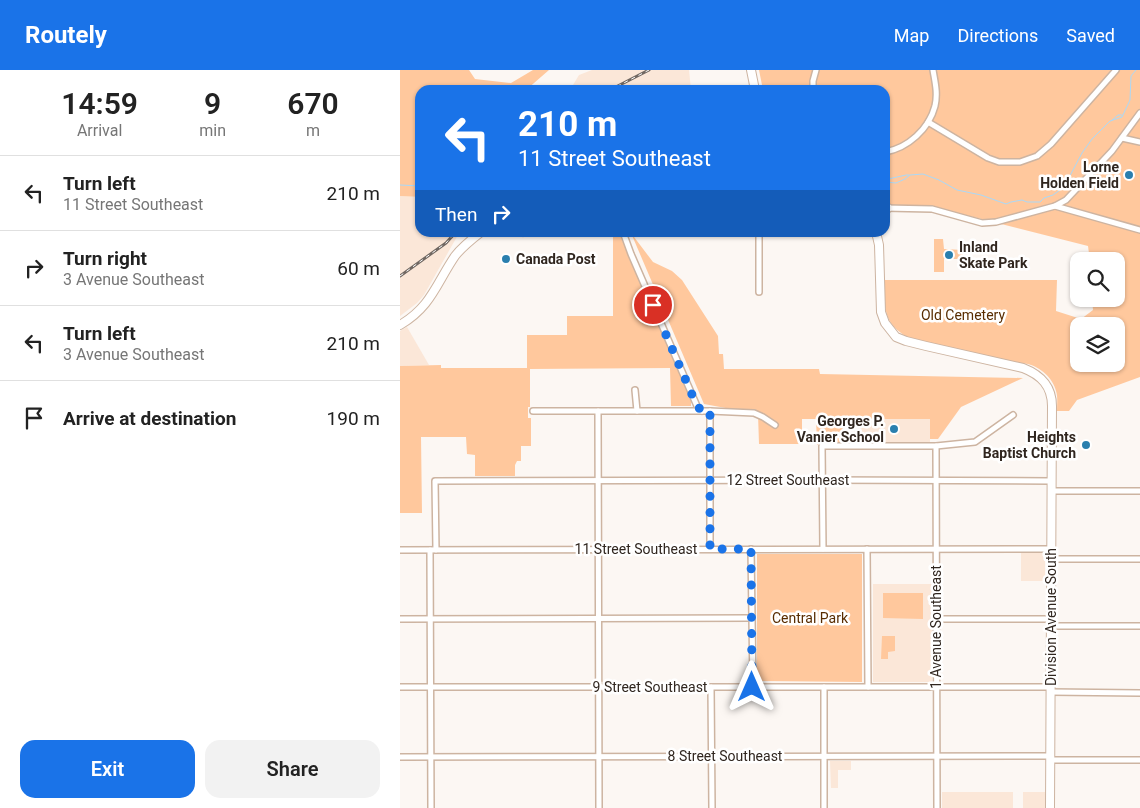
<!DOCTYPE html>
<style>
body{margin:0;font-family:Roboto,sans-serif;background:#f2f2f2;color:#222;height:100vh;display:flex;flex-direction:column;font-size:19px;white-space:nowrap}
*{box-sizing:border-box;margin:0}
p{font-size:16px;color:#767676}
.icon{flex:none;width:28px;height:28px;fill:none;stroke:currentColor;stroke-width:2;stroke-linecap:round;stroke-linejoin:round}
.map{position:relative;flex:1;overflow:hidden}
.panel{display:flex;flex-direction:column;background:#fff;width:400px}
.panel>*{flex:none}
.top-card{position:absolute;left:15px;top:15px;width:475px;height:152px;border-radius:15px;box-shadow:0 1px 4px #0004;background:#1a73e8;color:#fff;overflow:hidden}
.controls{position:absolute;left:670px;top:182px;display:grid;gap:10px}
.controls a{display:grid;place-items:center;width:55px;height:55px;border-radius:10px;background:#fff;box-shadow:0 1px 4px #0004;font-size:25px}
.pin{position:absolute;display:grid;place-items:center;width:42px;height:42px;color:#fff;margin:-21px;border:2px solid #fff;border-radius:50%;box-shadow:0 1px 5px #0007}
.me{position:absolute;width:55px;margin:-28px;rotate:0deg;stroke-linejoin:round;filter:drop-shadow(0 0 4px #0008)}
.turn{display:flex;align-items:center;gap:18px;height:105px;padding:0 20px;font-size:22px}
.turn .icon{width:65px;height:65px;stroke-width:2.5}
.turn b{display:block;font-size:35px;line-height:42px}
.then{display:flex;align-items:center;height:48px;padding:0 20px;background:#0003;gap:10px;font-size:19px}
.eta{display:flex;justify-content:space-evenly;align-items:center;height:85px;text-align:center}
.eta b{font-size:30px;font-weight:600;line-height:35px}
.action{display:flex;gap:10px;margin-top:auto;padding:10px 20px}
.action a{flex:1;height:58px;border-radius:15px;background:#1a73e8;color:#fff;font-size:20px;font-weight:600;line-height:58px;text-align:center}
.action a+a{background:#f2f2f2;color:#222}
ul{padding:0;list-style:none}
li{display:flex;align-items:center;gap:15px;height:75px;padding:0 20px;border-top:1px solid #e0e0e0}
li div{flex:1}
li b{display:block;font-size:19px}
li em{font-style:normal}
header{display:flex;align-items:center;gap:30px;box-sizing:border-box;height:70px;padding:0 25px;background:#1a73e8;color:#fff}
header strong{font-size:24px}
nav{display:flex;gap:28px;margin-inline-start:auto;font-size:18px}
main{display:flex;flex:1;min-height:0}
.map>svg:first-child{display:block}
.built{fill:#fbe7d8}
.green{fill:#ffc89d;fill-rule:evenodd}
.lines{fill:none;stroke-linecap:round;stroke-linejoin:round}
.stream{stroke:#aad9f8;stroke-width:1}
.street-casing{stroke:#cdb4a1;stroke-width:8}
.secondary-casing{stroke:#cdb4a1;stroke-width:10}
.street{stroke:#fff;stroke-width:5}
.secondary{stroke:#fff;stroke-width:8}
.rail-casing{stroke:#716862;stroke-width:3}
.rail{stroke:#fff;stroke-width:1;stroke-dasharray:4;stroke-linecap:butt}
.route{stroke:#1a73e8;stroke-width:9;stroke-dasharray:0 16.2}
.poi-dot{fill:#2a7fae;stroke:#fff;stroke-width:2}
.labels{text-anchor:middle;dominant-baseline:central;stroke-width:5;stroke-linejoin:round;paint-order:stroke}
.poi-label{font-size:14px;font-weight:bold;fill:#30261f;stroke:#fff;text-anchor:end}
.park-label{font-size:14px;fill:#582c00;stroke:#fff}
.street-label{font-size:14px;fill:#30261f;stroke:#fff}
</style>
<header>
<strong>Routely</strong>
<nav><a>Map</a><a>Directions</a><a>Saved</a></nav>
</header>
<main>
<section class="panel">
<div class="eta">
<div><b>14:59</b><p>Arrival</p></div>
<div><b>9</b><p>min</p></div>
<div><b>670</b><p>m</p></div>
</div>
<ul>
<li><svg class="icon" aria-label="left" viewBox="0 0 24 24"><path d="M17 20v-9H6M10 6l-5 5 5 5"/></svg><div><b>Turn left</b><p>11 Street Southeast</p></div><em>210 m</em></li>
<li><svg class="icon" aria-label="right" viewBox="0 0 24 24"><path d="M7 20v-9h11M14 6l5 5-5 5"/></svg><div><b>Turn right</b><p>3 Avenue Southeast</p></div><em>60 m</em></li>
<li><svg class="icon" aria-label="left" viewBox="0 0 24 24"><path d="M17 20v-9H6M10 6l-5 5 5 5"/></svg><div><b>Turn left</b><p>3 Avenue Southeast</p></div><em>210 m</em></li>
<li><svg class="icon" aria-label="arrive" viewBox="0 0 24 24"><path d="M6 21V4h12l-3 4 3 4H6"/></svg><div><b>Arrive at destination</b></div><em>190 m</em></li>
</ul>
<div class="action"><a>Exit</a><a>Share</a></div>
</section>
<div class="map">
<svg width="740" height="738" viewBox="0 0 740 738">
<rect width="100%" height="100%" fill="#fcf7f3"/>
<g class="built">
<polygon points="192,0 289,0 291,20 170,20 179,5"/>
<polygon points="0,126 20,127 20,162 59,163 24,225 17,233 0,246"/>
<polygon points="7,257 29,295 0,296 0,261"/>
<rect x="458" y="349" width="72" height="25"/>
<rect x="621" y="483" width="24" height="28"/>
<rect x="473" y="514" width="59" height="98"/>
<polygon points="430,691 451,691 451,700 438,700 438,718 431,718"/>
<rect x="542" y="722" width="71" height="16"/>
<rect x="623" y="722" width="23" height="16"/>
</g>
<g class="green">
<polygon points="0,0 69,0 75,9 111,13 133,0 149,0 126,20 20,20 20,127 0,126"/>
<path d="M359 0H740V307L677 330 669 341H657C657 334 658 327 656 321 653 308 640 297 628 294 624 293 620 293 616 293L509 268C482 253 485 238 484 210H657L656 241 681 249 693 240 692 229H716V191H690L688 176 530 136H485V20H363ZM679 256H716V294H679Z"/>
<polygon points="213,163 219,163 291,329 291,336 271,336 270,298 130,299 130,337 128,337 128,348 131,348 131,376 121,376 121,391 117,391 115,395 115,406 75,406 75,385 67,384 66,367 21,367 22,443 0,443 0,296 41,295 41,298 127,298 127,265 167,265 167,246 213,246"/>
<polygon points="231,163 253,192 272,201 282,210 318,266 319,284 323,284 324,299 419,299 420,304 623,308 561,337 538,369 530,369 530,349 443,349 443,374 417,375 416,349 402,349 402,374 359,374 358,344 304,334"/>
<polygon points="534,169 543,169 544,179 563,180 563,191 558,191 558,189 544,189 544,202 534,202"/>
<polygon points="357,484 462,484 462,612 357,611"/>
<polygon points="483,523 523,523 523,549 483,548"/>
<polygon points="482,566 495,566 495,581 488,582 488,589 481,589"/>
</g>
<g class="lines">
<g class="stream">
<polyline points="711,51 718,45 722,45"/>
<polyline points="487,111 488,109 506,105 509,105"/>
<polyline points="485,112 496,113 505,109 510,105 523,104 539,110 557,120 581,125 606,134 611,132 622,130 627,132 640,132 644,128 653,125 664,117 682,83 692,69 710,51 722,47 730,30 731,6 736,0"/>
<polyline points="0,115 20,116"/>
</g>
<g class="street-casing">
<g id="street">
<polyline points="413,20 413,11 416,0"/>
<polyline points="528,52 588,88 599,92 620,92 637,86 651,74 716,0"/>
<polyline points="722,68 740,72"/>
<path d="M485 82C508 78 529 59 535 36 538 23 535 12 533 0"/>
<polyline points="655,136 740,160"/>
<polyline points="485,138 532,139 582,153 596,152 655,136 666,130 712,81 740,43"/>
<polyline points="223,162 231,184 297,336 302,341"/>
<polyline points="123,163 124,162"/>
<polyline points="359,222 359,162"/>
<polyline points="235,320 237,341"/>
<polyline points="133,341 310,341 354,343 363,347 375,355"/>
<polyline points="198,341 199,738"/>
<polyline points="310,341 310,479"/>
<polyline points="536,376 537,738"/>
<polyline points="652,421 740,421"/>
<polyline points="351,479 353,617"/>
<polyline points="423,479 422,376 536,376 575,372 613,345"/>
<polyline points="467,479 468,617"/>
<polyline points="0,480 651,479"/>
<polyline points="30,480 31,738"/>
<polyline points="36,480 35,411 423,410 651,411"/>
<polyline points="651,489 740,489"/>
<polyline points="0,549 352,548"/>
<polyline points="536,549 651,549"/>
<polyline points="651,556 740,556"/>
<polyline points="0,617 651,617"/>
<polyline points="311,617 312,738"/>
<polyline points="424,617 424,738"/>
<polyline points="651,622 740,623"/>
<polyline points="0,687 651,686"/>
<polyline points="651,690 740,690"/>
</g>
</g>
<g class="secondary-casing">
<g id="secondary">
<polyline points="351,0 355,20"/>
<polyline points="485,140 488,138"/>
<path d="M476 162 479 175 481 242 485 253 496 267 506 271 526 276 623 298C641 305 652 316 652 336L650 738"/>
<path d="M0 255C31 237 36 214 55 186 62 177 72 169 81 162"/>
</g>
</g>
<use href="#street" class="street"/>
<use href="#secondary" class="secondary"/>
<g class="rail-casing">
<g id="rail">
<polyline points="210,20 249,0"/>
<polyline points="0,206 46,173 56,162"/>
</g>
</g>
<use href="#rail" class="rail"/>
</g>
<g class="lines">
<polyline class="route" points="253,235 297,336 302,341 310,341 310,479 351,479 352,617"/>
</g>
<g class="poi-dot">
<circle cx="729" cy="105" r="5"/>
<circle cx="549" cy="185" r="5"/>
<circle cx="106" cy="189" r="5"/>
<circle cx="494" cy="359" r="5"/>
<circle cx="686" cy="375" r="5"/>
</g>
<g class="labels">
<g class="poi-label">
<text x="719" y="97">Lorne<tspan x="719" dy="16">Holden Field</tspan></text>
<text x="559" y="177" text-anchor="start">Inland<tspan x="559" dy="16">Skate Park</tspan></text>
<text x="116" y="189" text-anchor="start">Canada Post</text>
<text x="484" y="351">Georges P.<tspan x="484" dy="16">Vanier School</tspan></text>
<text x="676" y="367">Heights<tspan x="676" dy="16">Baptist Church</tspan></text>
</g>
<g class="park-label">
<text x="563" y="245">Old Cemetery</text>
<text x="410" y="548">Central Park</text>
</g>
<g class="street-label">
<text x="388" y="410">12 Street Southeast</text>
<text x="236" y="479">11 Street Southeast</text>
<text transform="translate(651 547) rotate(-90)">Division Avenue South</text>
<text transform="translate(536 557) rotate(-90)">1 Avenue Southeast</text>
<text x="250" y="617">9 Street Southeast</text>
<text x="325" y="686">8 Street Southeast</text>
</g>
</g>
</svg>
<div class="controls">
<a><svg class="icon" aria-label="search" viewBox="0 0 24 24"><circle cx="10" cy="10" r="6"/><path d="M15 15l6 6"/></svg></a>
<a><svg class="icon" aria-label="layers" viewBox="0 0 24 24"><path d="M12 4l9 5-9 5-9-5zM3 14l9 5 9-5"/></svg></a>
</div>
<div class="pin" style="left:253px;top:235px;background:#d93025"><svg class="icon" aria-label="arrive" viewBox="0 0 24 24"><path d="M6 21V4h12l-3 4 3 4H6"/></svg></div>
<svg class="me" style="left:352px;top:617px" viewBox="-20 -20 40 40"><path d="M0-17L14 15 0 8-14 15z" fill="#1a73e8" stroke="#fff" stroke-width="4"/></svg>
<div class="top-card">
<div class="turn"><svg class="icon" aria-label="left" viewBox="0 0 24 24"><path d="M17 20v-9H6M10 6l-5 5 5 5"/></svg><div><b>210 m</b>11 Street Southeast</div></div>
<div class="then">Then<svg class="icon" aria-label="right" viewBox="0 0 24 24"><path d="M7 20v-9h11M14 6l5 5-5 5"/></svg></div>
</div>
</div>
</main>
